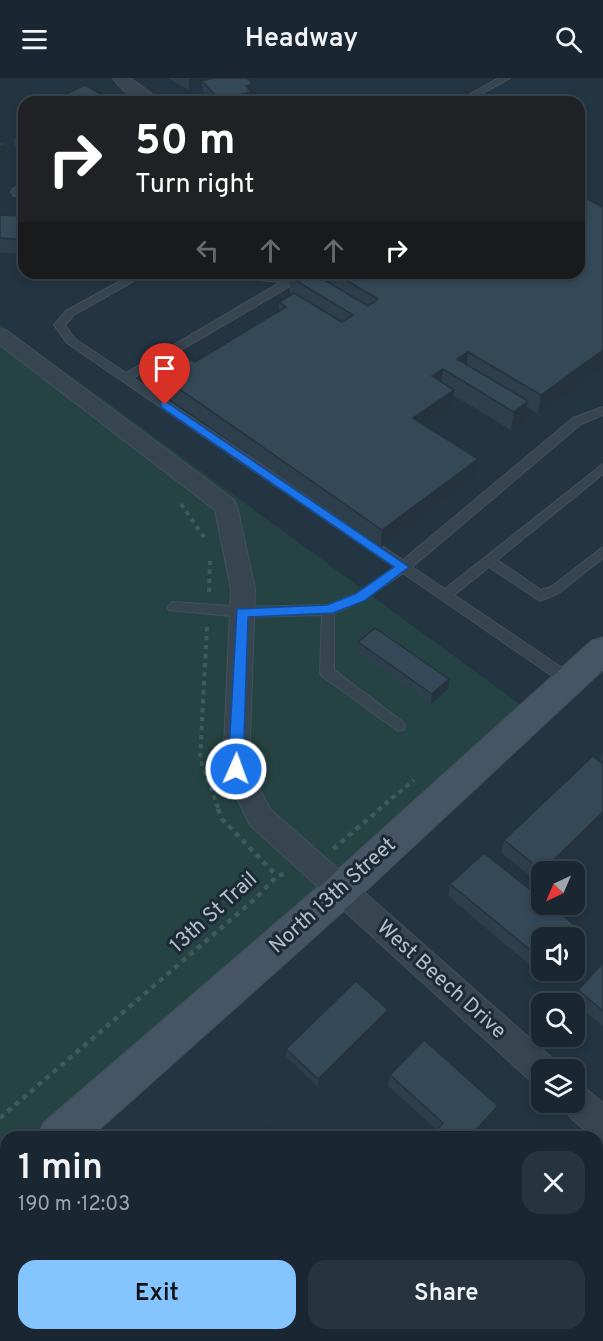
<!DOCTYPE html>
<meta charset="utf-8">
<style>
body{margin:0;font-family:Overpass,sans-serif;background:#27333e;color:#f1f3f6;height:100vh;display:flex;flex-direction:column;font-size:22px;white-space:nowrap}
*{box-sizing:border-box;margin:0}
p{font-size:20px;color:#9fa5ac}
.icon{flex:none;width:33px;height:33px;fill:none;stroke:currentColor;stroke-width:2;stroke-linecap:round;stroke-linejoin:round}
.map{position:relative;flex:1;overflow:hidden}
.side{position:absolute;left:0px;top:1053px;width:603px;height:210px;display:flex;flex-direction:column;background:#1a2732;border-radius:18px 18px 0 0;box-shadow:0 3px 9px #0003,0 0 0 2px #38444d}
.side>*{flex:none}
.hud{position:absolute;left:18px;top:18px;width:567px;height:183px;border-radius:18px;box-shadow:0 3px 9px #0003,0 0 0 2px #38444d;background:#202124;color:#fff;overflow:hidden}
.needle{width:39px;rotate:224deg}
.tools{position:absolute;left:531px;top:783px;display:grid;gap:12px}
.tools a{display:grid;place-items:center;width:54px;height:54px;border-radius:12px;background:#1a2732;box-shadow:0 3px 9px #0003,0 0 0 2px #38444d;font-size:30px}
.pin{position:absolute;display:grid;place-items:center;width:51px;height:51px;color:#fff;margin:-62px -26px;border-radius:50% 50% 50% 0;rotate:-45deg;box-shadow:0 0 6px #0007}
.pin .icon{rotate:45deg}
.me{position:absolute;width:66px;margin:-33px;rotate:2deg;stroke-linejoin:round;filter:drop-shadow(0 0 4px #0008)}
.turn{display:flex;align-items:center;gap:21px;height:126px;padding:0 18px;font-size:27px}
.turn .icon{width:78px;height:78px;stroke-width:2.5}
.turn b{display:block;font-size:42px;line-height:51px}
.lanes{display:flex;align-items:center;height:57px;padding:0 18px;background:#0003;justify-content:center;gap:30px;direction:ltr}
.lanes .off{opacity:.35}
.round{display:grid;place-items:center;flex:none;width:63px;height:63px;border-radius:18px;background:#27333e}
.head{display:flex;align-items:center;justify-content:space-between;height:102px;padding:0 18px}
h1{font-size:36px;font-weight:600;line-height:45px}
.button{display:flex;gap:12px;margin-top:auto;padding:12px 18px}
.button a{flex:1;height:69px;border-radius:18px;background:#85c5ff;color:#111;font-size:24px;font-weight:600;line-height:69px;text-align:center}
.button a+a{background:#27333e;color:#f1f3f6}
header{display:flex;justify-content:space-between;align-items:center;height:78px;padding:0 18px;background:#1a2732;font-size:27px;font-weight:600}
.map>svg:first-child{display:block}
.green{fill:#254342}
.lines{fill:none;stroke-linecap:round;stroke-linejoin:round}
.lane-casing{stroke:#44515d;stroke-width:2}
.street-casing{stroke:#44515d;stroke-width:2}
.secondary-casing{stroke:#44515d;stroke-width:3}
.path-far1{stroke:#3e5a59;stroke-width:4;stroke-dasharray:4.5 4.5;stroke-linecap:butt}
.path{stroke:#3e5a59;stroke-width:4.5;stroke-dasharray:5 5;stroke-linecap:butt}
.lane{fill:#374551;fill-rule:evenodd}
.street{fill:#374551;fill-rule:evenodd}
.secondary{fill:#455565;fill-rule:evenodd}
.wall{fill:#2d3f4c}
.shaded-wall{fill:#24333e}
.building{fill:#344958;stroke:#24333e;stroke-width:1.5}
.route{fill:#1a73e8;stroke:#114b97;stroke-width:1.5}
.labels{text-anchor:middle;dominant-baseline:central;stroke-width:6;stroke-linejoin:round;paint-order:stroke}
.street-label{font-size:21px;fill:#b4c0cc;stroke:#1c2a36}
</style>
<header><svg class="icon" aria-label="menu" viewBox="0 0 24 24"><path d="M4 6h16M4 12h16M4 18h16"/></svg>Headway<svg class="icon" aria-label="search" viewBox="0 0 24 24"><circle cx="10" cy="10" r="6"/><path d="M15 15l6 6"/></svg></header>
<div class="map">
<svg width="603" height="1263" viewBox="0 0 603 1263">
<rect width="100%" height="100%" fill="#233442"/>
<polygon class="green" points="0,246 532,635 58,1059 6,1059 6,1105 0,1111"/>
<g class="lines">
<g class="lane-casing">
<g id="lane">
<polygon points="499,0 510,0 467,24 456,24"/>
<polygon points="135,195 148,195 74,237 65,247 75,261 126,295 281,204 260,202 241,195 290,199 296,195 308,195 297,204 133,300 403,482 573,340 603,329 603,337 581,346 412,489 445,511 603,386 603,396 497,482 541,512 551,509 603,469 603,480 559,515 540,523 489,489 454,517 574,598 576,602 574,606 564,606 403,495 364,522 334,535 334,592 403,644 405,648 403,652 398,653 322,598 320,594 322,537 242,539 169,532 167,529 173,524 242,529 327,527 356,516 394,489 67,265 54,247 66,233"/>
</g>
</g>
<g class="street-casing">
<g id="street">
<path d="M113 0H130L163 24C140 24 127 20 113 0Z"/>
<polygon points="24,107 24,118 14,118 11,114 14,110"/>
<polygon points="0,251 7,253 234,422 237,428 255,511 249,691 270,731 553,981 557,992 542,992 542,1007 531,1003 250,747 223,691 231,511 215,432 0,267"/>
<path d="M574 1006 585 1010 603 1025V1062C588 1055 567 1040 560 1024H574Z"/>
<polygon points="113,1257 150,1257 152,1263 115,1263"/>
</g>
</g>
<g class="secondary-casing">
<g id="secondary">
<polygon points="603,560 603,591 353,824 90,1059 38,1059 44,1045 327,802 592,563"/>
<polygon points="6,1084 6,1130 0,1132 0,1086"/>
</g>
</g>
<g class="path-far1">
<polyline points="181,426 206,462"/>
<polyline points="209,514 210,483"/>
<polyline points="207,549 200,681 219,732"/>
<polyline points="378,732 414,702"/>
</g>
<g class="path">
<polyline points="218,731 222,741 277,798"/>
<polyline points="333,771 380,731"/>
<polyline points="0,1040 256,820 277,798 284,796"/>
</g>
<use href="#lane" class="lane"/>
<use href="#street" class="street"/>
<use href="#secondary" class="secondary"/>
</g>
<g class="wall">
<polygon points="168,0 247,0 253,16 251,17 251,24 213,24 203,13 202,5 189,12"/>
<polygon points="64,17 115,24 65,24"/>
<polygon points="24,53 24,74 15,68 13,58"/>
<polygon points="0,137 24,138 24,176 0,175"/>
<polygon points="321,195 579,195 538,336 527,329 525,342 511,352 453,317 451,330 426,348 478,381 475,399 381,469 160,314 158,296 195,284 279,233 279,224 291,217 290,217 290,199 321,200"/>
<polygon points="358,564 449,601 448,611 431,626 357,574"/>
<polygon points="603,673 603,684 600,681"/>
<polygon points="603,742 550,794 542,794 542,802 539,805 501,775 504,762"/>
<polygon points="450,806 573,846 569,858 542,860 542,886 536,892 448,818"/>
<polygon points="603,885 603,948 573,924 578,912"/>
<polygon points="387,940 318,1009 286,978 286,971"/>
<polygon points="390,997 495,1038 475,1059 435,1059 437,1052 388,1008"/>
<polygon points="603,1161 603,1196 597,1191 597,1168"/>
<polygon points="252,1257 284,1257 278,1263 258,1263"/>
</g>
<g class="shaded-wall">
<polygon points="191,0 213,0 202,3 202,5 189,12 189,1"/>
<polygon points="253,6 253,16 251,17 251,24 220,24 220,22 246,8"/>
<polygon points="5,66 7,77 0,80 0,69"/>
<polygon points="603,272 603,288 538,336 541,317"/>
<polygon points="468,274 466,292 455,299 457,281"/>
<polygon points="443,291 441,309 432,298"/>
<polygon points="454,312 451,330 412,358 413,340"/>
<polygon points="528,323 525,342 511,352 514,334"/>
<polygon points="478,381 475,399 381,469 382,452"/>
<polygon points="449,601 448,611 431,626 432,616"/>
<polygon points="603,734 603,742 550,794 542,794"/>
<polygon points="573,846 568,860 560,860"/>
<polygon points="542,879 542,886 536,892 540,880"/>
<polygon points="388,932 387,940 318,1009 318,1001"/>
<polygon points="498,1028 495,1038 475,1059 469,1059"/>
<polygon points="279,1257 284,1257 278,1263 274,1263"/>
</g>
<g class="building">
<polygon points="213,0 247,0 253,6 246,8 251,14 220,22 202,3"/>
<polygon points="85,7 115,24 76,24 64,17"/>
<polygon points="24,53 24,64 13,58"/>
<polygon points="0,63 5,66 0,69"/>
<polygon points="579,117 603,129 603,272 541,317 468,274 457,281 528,323 514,334 443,291 432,298 454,312 413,340 478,381 382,452 158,296 187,279 195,284 286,229 279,224 294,215 342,244 353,237 290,199 296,195 313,195 368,228 378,221 334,195 579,195"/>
<polygon points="0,137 24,138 24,162 0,160"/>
<polygon points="375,550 449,601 432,616 358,564"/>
<polygon points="593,678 603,686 603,734 542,793 504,762"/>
<polygon points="484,775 542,821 542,826 549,826 573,846 560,860 542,860 542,879 540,880 450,806"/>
<polygon points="603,885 603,933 578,912"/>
<polygon points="356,903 388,932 318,1001 286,971"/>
<polygon points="424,962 498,1028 469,1059 445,1059 437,1052 443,1045 390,997"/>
<polygon points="271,1050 280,1059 262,1059"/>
<polygon points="603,1161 603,1183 597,1178 597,1168"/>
<polygon points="0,1254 8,1263 0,1263"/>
<polygon points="256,1257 279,1257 274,1263 261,1263"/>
</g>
<polygon class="route" points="165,323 409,489 364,523 333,535 248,539 243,691 240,695 231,695 228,691 237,531 327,527 355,516 394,489 161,329 161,324"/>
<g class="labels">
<g class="street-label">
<text transform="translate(333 818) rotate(-42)">North 13th Street</text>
<text transform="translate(214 835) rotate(-42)">13th St Trail</text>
<text transform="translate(441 902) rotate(42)">West Beech Drive</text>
</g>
</g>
</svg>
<div class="tools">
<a><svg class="needle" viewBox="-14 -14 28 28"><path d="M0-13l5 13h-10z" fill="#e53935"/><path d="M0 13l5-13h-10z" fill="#9fa5ac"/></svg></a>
<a><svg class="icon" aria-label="sound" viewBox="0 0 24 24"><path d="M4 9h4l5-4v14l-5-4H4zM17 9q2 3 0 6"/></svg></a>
<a><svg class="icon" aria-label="search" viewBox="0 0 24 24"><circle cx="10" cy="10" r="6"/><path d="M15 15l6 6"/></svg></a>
<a><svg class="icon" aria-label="layers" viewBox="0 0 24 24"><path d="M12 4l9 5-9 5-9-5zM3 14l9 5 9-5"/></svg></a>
</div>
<div class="pin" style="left:165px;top:327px;background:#d93025"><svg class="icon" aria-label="arrive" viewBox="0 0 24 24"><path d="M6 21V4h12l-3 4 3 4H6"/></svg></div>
<svg class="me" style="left:236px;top:691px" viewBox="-20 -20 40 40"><circle r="17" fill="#1a73e8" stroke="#fff" stroke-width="3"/><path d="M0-11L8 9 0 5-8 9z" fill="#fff"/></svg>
<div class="hud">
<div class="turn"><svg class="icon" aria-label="right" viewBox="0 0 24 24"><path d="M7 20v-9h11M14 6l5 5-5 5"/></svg><div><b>50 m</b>Turn right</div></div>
<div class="lanes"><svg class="icon off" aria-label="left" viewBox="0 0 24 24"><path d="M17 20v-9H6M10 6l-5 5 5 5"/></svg><svg class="icon off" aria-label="ahead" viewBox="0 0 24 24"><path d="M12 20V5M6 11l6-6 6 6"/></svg><svg class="icon off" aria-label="ahead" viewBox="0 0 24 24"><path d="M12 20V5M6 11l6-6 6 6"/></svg><svg class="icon" aria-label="right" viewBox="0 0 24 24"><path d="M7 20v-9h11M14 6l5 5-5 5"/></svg></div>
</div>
<section class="side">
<div class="head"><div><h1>1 min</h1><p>190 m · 12:03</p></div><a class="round"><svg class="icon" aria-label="close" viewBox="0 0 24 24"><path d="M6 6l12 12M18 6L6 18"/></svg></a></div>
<div class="button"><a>Exit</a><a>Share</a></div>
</section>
</div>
